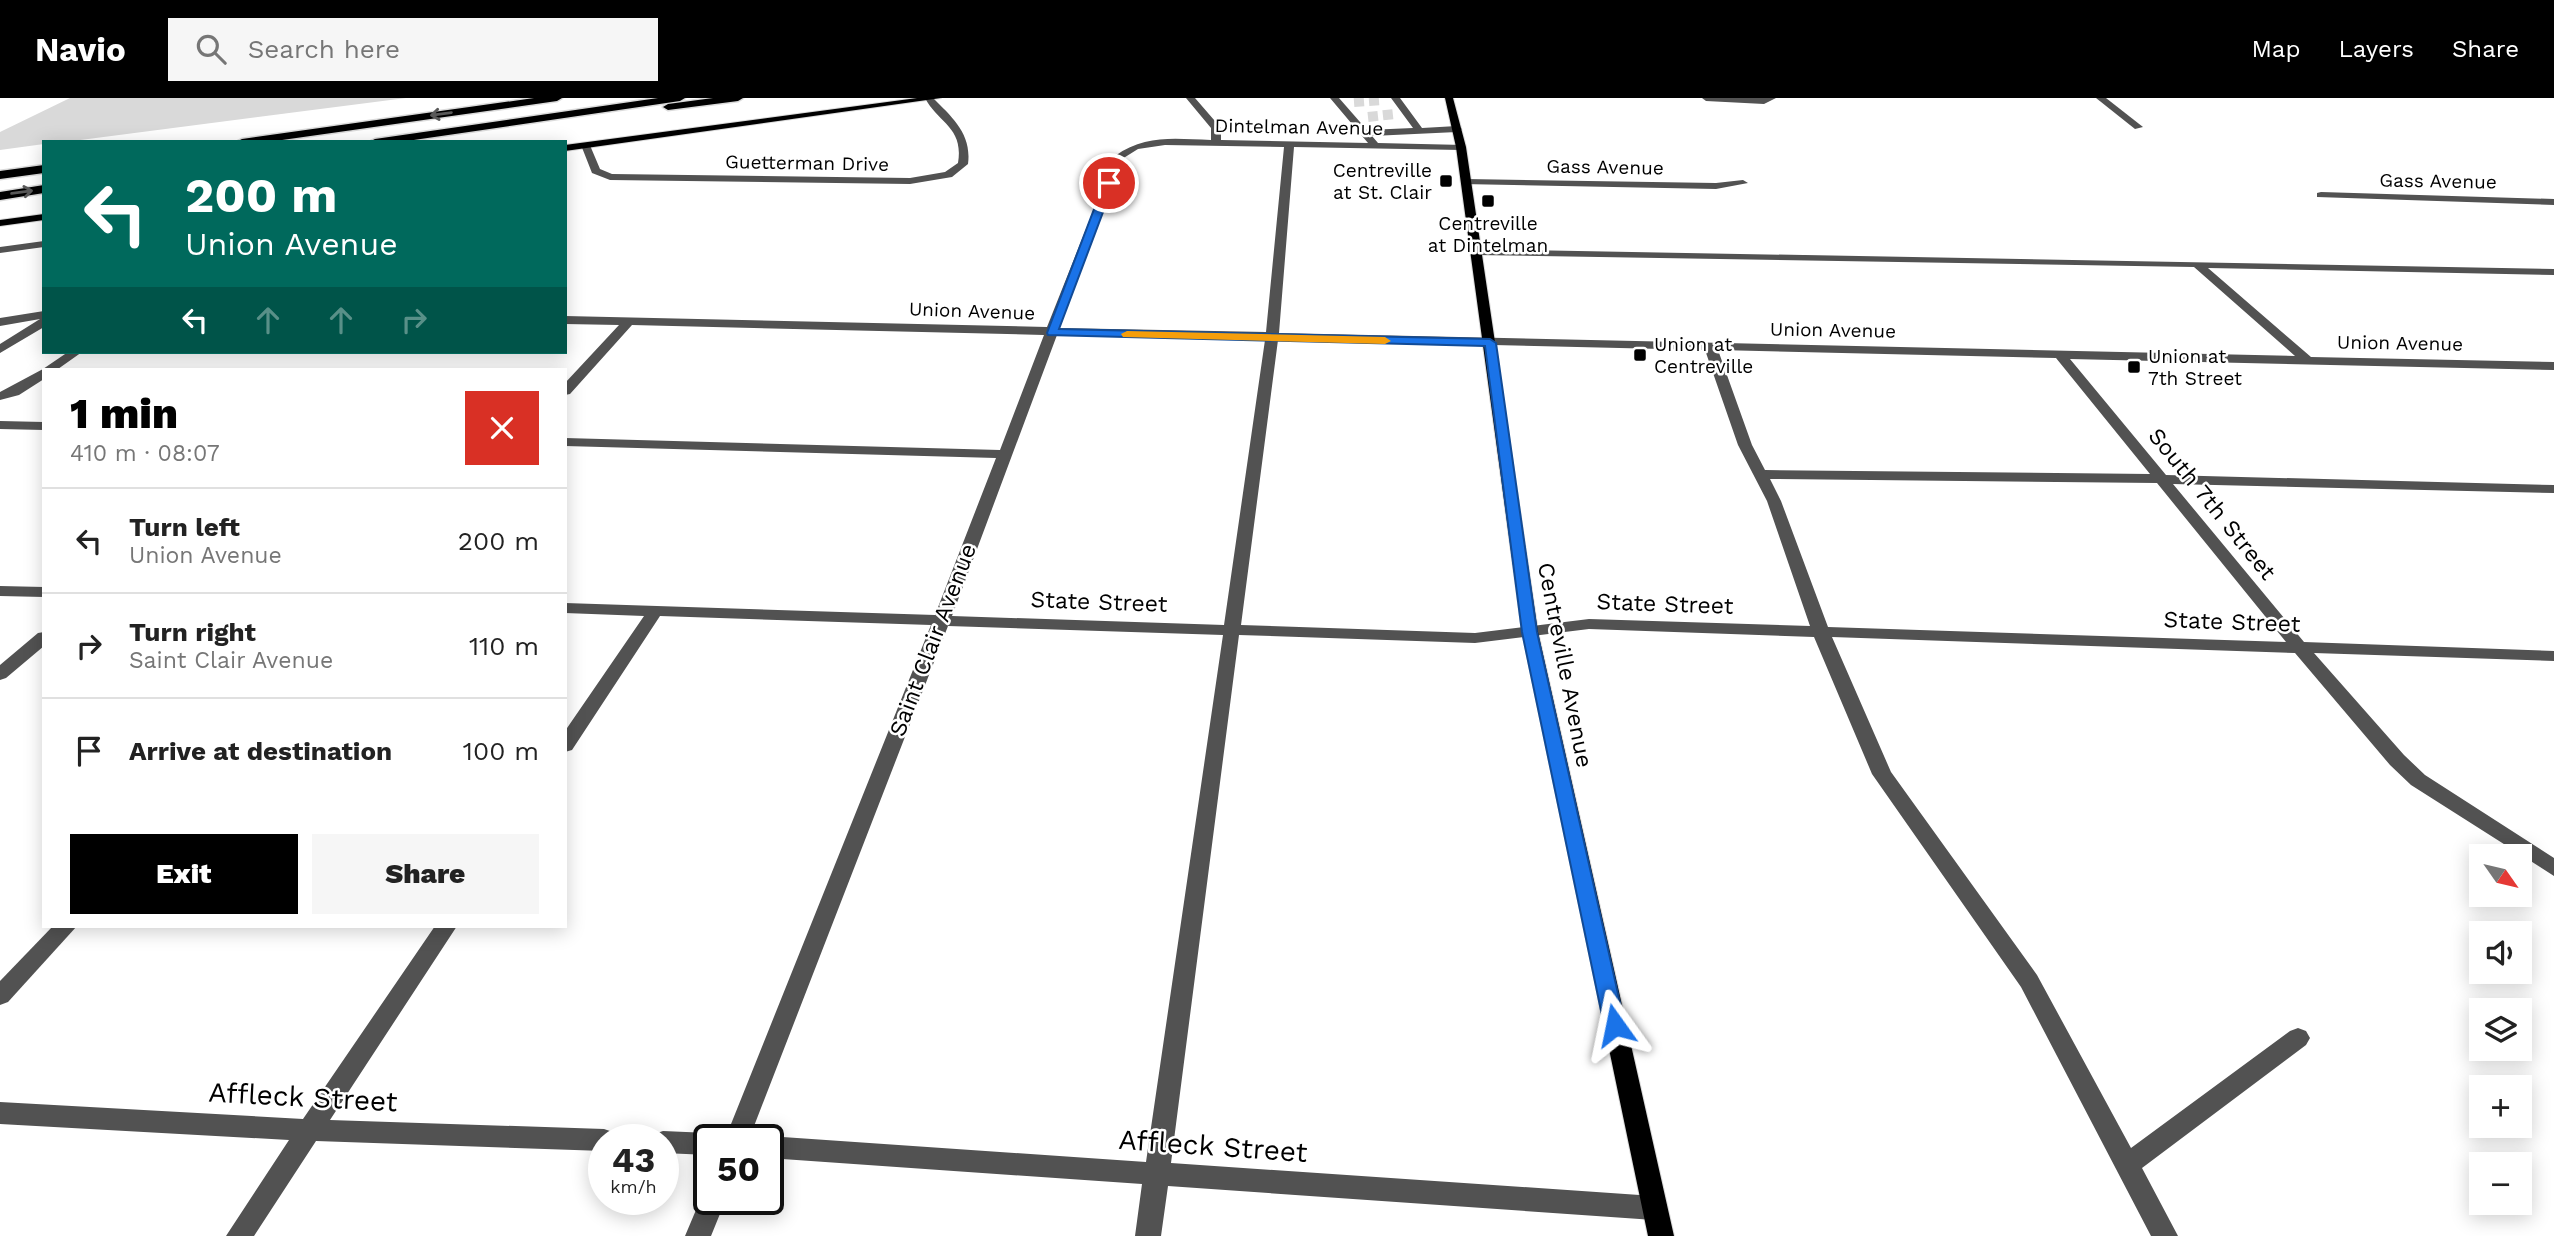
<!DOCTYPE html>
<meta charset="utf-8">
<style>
body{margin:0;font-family:"Work Sans",sans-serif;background:#f6f6f6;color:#222;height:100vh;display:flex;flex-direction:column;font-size:26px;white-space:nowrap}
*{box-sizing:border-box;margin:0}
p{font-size:23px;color:#767676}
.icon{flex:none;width:38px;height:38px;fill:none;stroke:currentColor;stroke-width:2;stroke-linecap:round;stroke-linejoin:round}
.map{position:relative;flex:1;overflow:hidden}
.drawer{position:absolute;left:42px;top:270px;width:525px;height:560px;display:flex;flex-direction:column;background:#fff;border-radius:0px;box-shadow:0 4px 18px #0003}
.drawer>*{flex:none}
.guide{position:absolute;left:42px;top:42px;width:525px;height:214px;border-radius:0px;box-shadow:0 4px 18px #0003;background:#00695c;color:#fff;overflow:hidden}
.needle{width:46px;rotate:124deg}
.tools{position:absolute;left:2469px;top:746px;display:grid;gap:14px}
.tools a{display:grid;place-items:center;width:63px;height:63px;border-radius:0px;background:#fff;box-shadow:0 4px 18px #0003;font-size:35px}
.speed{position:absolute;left:588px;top:1026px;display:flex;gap:14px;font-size:35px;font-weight:700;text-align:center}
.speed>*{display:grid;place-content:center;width:91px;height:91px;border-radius:50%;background:#fff;box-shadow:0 4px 18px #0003;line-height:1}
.speed small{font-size:18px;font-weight:400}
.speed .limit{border:4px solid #111;border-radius:10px;background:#fff;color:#111}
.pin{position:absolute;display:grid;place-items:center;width:60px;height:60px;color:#fff;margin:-30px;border:4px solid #fff;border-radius:50%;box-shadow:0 2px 7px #0007}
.me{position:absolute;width:77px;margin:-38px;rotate:348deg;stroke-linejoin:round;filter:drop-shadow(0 0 5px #0008)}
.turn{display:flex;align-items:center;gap:24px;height:147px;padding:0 28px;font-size:32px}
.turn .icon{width:91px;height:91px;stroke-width:2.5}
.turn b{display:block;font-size:49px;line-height:60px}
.lanes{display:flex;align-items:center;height:66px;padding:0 28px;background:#0003;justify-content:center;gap:35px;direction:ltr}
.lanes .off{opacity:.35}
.round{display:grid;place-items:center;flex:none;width:74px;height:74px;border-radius:0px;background:#f6f6f6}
.headline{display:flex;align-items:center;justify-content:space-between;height:119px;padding:0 28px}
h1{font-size:42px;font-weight:800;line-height:52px;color:#000}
.button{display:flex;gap:14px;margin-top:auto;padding:14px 28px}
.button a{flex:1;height:80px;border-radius:0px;background:#000;color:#fff;font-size:28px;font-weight:800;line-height:80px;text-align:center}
.button a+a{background:#f6f6f6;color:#222}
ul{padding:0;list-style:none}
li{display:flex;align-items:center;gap:21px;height:105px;padding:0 28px;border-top:2px solid #e0e0e0}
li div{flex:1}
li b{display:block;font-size:26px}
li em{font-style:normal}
header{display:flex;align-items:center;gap:42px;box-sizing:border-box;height:98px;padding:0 35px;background:#000;color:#fff}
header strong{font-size:33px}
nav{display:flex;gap:38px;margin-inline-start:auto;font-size:24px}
.search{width:490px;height:63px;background:#f6f6f6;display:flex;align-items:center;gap:18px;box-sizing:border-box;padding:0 24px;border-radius:0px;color:#767676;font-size:26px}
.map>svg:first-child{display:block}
.green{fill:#d9d9d9}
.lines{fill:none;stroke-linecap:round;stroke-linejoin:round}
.minor-tunnel{stroke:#d9d9d9;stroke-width:10;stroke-dasharray:10 5;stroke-linecap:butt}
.major-casing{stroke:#dbdbdb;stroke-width:2}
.highway-casing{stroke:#dbdbdb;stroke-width:3}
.minor{fill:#525252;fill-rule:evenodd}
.major{fill:#000;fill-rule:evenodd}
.highway{fill:#000;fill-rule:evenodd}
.oneway{stroke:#595959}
.route{fill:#1a73e8;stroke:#114b97;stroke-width:2}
.slow{fill:#f59e0b}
.poi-dot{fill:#000;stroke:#fff;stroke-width:2.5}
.labels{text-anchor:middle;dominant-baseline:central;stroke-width:5;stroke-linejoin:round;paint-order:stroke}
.far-street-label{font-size:19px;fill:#000;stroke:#fff}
.far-poi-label{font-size:19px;fill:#000;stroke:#fff;text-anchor:start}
.street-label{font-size:23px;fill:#000;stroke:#fff}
.near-street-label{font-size:28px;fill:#000;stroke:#fff}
</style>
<header>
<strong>Navio</strong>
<div class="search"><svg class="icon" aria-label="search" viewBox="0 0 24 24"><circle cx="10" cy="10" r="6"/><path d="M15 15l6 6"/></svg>Search here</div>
<nav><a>Map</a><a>Layers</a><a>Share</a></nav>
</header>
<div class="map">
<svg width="2554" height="1138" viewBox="0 0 2554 1138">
<rect width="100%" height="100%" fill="#fff"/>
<polygon class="green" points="70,0 406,0 65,44 44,44 44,46 0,52 0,34"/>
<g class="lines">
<g class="minor-tunnel">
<polyline points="1354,4 1381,2"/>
<polyline points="1368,19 1395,16"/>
</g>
<g class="major-casing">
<g id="major">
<polygon points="917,0 941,0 565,53 565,47"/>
<polygon points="1445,0 1453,0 1466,49 1538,534 1674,1138 1648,1138 1522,534 1456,49"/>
<polygon points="44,116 44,122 0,128 0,122"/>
</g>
</g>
<g class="highway-casing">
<g id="highway">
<polygon points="534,0 562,0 557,3 268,44 236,44 242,41"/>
<polygon points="658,0 685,0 680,3 400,44 369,44 375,41"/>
<polygon points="713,0 743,0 738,3 668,12 663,9 668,6"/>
<polygon points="44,67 44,75 0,81 0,73"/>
<polygon points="44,87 44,95 0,102 0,94"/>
</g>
</g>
<g class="minor">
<path d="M925 0H933C952 19 972 36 968 66L952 79 910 86 610 82 592 75 581 47 589 45 600 71 612 76 910 80 945 74 958 65C964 29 938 25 925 0Z"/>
<path d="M1186 0H1195L1221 30V42L1368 45 1330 0H1339L1367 32 1413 30 1391 0H1400L1422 30 1457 28 1462 31 1457 34 1372 38 1378 45 1464 47V51L1461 52 1294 49 1279 235 2295 258 2194 169 1476 157 1470 154 1476 151 2554 171V177L2208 170 2311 259 2554 264V272L2070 261 2166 377 2554 387V395L2173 386 2304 544 2554 553V563L2314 555 2404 657 2425 677 2554 760V778L2411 687 2390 667 2295 555 1832 539 1891 674 2037 877 2131 1050 2290 933 2298 930 2306 933 2310 940 2306 947 2142 1070 2178 1138H2151L2021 889 1872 676 1814 539 1589 531 1475 545 1239 537 1171 1065 1654 1098 1663 1102 1667 1110 1663 1118 1654 1122 1168 1088 1161 1138H1135L1142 1086 768 1060V1041H759L768 1038 1146 1064 1223 537 948 528 749 1041H725L931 527 660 518 572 652 565 654V633L644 518 565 515V505L935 517 996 360 565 348V340L1000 352 1044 237 632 227 570 296 565 297V285L619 227 565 226V218L1047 229 1115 58C1146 36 1175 41 1211 42V30ZM1165 47 1284 49 1266 234 1059 230 1122 61 1138 51ZM1057 237 1265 242 1224 527 952 518ZM1278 242 1705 252 1738 347 1767 403 1810 528 1589 521 1475 535 1241 527ZM1718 252 2056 260 2150 376 1765 372 1752 347ZM1770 381 2157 385 2286 544 1828 529 1781 403Z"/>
<polygon points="1702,0 1776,0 1764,6 1706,3"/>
<polygon points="2096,0 2106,0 2143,29 2135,31"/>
<polygon points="1466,81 1716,85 1743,82 1748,85 1716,91 1462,86 1462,82"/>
<polygon points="2321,94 2554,101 2554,107 2317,99 2317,95"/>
<polygon points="44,143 44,149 0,155 0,149"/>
<polygon points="44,213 44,229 0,255 0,246 40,221 0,228 0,220"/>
<polygon points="68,254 82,254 58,271 44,271 44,281 19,297 0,302 0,294 43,271"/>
<polygon points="0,323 44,324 44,332 0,331"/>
<polygon points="0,488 44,489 44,499 0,498"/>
<polygon points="44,534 44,548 6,580 0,582 0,567 38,535"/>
<polygon points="53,828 77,828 8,904 0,907 0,883"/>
<polygon points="435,828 457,828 330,1022 604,1031 613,1034 616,1041 604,1041 604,1053 316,1043 254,1138 226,1138 289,1042 0,1026 0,1004 303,1021"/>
<polygon points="663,1033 709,1035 719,1041 709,1041 709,1057 663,1055 663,1041 652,1041 654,1036"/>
<polygon points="709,1091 709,1101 726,1101 711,1138 685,1138 704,1093"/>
</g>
<use href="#major" class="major"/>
<use href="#highway" class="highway"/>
</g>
<defs><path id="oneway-shaft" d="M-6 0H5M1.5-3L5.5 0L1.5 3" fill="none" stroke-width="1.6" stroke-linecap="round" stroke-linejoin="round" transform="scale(1.75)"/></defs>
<g class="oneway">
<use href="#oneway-shaft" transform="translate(441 16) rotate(172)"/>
<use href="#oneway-shaft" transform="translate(22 94) rotate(-8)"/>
</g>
<polygon class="route" points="1109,82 1114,85 1059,231 1490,241 1496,245 1537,534 1625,927 1622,933 1615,935 1607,933 1604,927 1522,534 1485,248 1048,237 1047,235 1104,85"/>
<polygon class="slow" points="1127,233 1385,239 1391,243 1385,246 1123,239 1121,236"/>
<g class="poi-dot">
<rect x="1439" y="76" width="14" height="14" rx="3.5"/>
<rect x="1481" y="96" width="14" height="14" rx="3.5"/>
<rect x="1633" y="250" width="14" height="14" rx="3.5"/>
<rect x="2127" y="262" width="14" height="14" rx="3.5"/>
</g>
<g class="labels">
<g class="far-street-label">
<text transform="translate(1299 29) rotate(1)">Dintelman Avenue</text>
<text transform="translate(807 65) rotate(1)">Guetterman Drive</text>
<text transform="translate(1605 69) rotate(1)">Gass Avenue</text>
<text transform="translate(2438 83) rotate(1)">Gass Avenue</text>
<text transform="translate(972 213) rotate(2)">Union Avenue</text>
<text transform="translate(1833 232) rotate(1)">Union Avenue</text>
<text transform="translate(2400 245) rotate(1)">Union Avenue</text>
</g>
<g class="far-poi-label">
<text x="1432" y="72" text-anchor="end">Centreville<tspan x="1432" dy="22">at St. Clair</tspan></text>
<text x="1488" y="125" text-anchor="middle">Centreville<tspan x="1488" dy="22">at Dintelman</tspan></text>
<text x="1654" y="246">Union at<tspan x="1654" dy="22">Centreville</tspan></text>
<text x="2148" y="258">Union at<tspan x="2148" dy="22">7th Street</tspan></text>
</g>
<g class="street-label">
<text transform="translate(2212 406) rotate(51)">South 7th Street</text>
<text transform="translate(1099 504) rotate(2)">State Street</text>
<text transform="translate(1665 506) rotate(2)">State Street</text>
<text transform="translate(2232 524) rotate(2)">State Street</text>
<text transform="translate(933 542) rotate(-69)">Saint Clair Avenue</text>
<text transform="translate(1565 567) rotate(79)">Centreville Avenue</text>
</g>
<g class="near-street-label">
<text transform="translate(303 999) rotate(3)">Affleck Street</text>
<text transform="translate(1213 1048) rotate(4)">Affleck Street</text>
</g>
</g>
</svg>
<div class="tools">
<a><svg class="needle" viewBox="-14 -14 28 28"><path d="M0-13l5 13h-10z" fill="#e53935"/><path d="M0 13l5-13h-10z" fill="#767676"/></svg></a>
<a><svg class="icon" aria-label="sound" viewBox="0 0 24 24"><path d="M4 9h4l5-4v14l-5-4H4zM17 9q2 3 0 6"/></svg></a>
<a><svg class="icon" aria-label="layers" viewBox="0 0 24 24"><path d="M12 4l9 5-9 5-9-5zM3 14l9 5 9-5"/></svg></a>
<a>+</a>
<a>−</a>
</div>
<div class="speed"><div>43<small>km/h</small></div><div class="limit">50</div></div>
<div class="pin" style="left:1109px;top:85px;background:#d93025"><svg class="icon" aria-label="arrive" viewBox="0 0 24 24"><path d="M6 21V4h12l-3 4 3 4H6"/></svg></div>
<svg class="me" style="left:1615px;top:927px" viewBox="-20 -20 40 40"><path d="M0-17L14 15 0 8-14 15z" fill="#1a73e8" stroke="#fff" stroke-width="4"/></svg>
<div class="guide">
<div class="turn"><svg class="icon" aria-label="left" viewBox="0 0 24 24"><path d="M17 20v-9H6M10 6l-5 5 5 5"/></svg><div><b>200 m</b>Union Avenue</div></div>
<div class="lanes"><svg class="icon" aria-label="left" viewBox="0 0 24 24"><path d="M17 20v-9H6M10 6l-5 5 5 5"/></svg><svg class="icon off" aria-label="ahead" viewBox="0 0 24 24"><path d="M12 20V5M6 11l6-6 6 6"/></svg><svg class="icon off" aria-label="ahead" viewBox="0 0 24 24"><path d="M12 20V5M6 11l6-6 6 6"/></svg><svg class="icon off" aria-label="right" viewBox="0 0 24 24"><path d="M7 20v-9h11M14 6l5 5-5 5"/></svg></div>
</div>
<section class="drawer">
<div class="headline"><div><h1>1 min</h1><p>410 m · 08:07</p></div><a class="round" style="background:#d93025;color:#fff"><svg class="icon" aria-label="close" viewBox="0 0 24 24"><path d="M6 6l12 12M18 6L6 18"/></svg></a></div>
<ul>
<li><svg class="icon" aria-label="left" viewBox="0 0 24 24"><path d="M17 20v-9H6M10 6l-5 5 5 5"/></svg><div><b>Turn left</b><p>Union Avenue</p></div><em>200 m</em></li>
<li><svg class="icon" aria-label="right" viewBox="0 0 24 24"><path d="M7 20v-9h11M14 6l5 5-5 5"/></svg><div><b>Turn right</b><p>Saint Clair Avenue</p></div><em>110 m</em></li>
<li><svg class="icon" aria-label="arrive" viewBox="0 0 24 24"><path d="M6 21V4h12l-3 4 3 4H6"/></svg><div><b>Arrive at destination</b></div><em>100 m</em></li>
</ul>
<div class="button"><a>Exit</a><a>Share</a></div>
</section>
</div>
